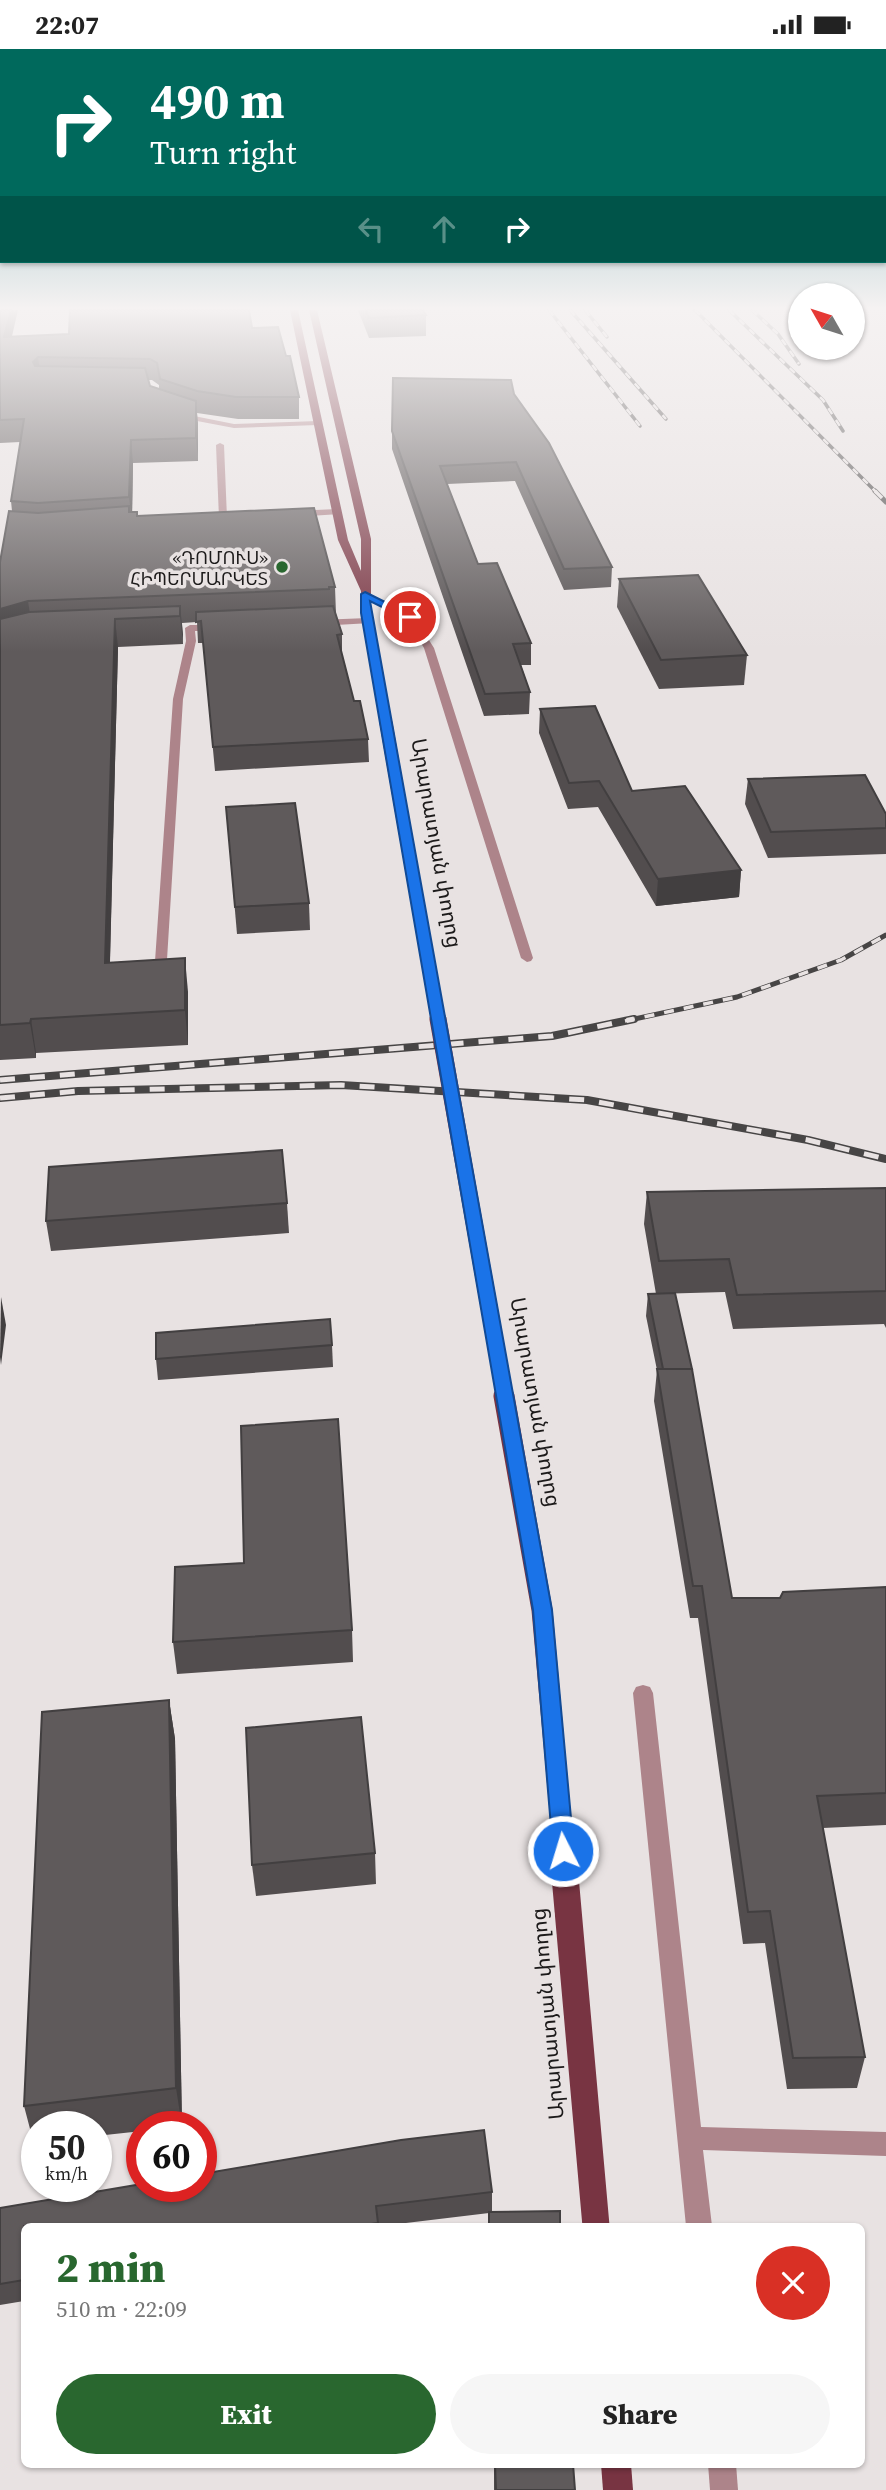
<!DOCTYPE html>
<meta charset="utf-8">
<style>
body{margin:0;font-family:"Source Serif 4","Noto Sans Armenian",serif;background:#f6f6f6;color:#222;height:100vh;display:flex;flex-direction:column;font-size:26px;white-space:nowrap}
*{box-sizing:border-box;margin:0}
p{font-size:23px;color:#767676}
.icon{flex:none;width:38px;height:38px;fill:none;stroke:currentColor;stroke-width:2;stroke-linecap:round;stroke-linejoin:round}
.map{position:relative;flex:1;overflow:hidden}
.sheet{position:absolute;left:21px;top:2174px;width:844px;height:245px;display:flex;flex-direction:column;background:#fff;border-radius:10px;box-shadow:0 2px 5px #0004}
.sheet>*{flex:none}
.hud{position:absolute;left:0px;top:0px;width:887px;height:214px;box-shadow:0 2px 5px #0004;background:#00695c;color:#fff;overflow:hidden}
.needle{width:46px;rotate:309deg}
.buttons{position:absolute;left:788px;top:234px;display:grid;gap:14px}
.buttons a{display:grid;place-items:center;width:77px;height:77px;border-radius:50%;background:#fff;box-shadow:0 2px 5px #0004;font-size:35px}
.speed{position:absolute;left:21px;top:2062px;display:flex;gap:14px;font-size:35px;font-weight:700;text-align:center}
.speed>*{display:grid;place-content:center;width:91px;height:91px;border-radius:50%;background:#fff;box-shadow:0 2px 5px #0004;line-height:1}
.speed small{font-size:18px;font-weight:400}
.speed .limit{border:10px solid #d22;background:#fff;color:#111}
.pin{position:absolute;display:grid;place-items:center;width:60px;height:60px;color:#fff;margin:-30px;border:4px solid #fff;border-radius:50%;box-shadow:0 2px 7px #0007}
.me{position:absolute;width:77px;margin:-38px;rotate:355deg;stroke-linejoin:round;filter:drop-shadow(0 0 5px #0008)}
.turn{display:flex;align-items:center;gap:24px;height:147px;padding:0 35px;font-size:32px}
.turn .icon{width:91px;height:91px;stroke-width:2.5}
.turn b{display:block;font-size:49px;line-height:60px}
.lanes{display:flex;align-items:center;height:66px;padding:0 35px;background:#0003;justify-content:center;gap:35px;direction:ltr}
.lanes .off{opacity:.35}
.round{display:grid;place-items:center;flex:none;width:74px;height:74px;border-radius:37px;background:#f6f6f6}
.headline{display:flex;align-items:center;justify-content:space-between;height:119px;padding:0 35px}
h1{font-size:42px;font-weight:800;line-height:52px;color:#29672f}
.button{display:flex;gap:14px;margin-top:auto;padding:14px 35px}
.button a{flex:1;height:80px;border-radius:42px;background:#29672f;color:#fff;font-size:28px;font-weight:800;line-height:80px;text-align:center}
.button a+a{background:#f6f6f6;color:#222}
.status{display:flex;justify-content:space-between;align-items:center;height:49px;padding:0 35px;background:#fff;direction:ltr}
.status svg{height:19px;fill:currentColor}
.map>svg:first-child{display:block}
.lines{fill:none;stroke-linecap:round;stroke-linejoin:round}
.lane{fill:#ad848a;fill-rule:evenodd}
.primary{fill:#783442;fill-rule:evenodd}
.rail-far2-casing{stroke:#474545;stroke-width:3.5}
.rail-far1-casing{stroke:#474545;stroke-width:5}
.rail-casing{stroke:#474545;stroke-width:8}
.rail-far2{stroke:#e8e2e2;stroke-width:2.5;stroke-dasharray:7;stroke-linecap:butt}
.rail-far1{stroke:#e8e2e2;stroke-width:3.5;stroke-dasharray:10;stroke-linecap:butt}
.rail{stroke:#e8e2e2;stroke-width:5;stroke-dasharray:15;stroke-linecap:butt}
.primary-bridge-far4{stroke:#783442;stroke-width:10}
.primary-bridge-far3{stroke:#783442;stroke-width:13}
.primary-bridge-far2{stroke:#783442;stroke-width:17}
.primary-bridge-far1{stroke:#783442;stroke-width:21}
.primary-bridge{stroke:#783442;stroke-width:27}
.wall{fill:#524d4e;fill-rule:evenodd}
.shaded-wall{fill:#423f40}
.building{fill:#5f5a5b;stroke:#423f40;stroke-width:2}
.route{fill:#1a73e8;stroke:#114b97;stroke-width:2}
.poi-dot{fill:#29672f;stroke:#e8e2e2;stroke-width:2.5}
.labels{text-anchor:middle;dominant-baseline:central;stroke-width:7;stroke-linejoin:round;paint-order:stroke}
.far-poi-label{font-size:18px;fill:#1c1a1a;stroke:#e8e2e2;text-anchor:end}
.street-label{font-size:21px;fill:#1c1a1a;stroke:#e8e2e2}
</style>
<div class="status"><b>22:07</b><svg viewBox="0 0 49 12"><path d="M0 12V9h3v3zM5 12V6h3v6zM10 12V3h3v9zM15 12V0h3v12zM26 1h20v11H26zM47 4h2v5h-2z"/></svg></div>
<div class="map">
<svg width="886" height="2441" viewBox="0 0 886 2441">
<rect width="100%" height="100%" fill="#e8e2e2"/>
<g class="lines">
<g class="lane">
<polygon points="179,364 234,375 318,372 322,374 318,376 234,379 176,368"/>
<polygon points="220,394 224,396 227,469 223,472 219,469 216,396"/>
<polygon points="337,460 340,461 340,465 294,468 290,465 294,462"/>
<polygon points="362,544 368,544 413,566 434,599 533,909 531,912 527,913 521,909 424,599 406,570 362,548"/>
<polygon points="368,569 373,572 371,574 318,577 313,574 318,571"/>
<polygon points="190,576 218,576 223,579 218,582 195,582 196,592 183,650 166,927 160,931 154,927 173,650 186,592 185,579"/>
<polygon points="643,1636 650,1638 653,1644 701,2078 886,2083 886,2107 703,2101 712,2177 686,2177 633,1644 636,1638"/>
<polygon points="708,2415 736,2415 738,2441 710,2441"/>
</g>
<g class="primary">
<polygon points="290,261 298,261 348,491 361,522 361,490 309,261 317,261 371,490 371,564 375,592 366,590 361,564 361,542 338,491"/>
<polygon points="601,2415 631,2415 633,2441 603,2441"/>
</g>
<g class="rail-far2-casing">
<g id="rail-far2">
<polyline points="549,261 640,377"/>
<polyline points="570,261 666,370"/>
<polyline points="585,261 607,288"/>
<polyline points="695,261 877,444"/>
<polyline points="729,261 823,351 843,382"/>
<polyline points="752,261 778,285 799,315"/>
</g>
</g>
<g class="rail-far1-casing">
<g id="rail-far1">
<polyline points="875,442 886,453"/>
<polyline points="625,972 737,948 841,911 886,886"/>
</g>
</g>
<g class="rail-casing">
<g id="rail">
<polyline points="0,1031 552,987 634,970"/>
<polyline points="0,1049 78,1042 341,1036 587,1051 808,1091 886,1110"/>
</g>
</g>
<use href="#rail-far2" class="rail-far2"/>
<use href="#rail-far1" class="rail-far1"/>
<use href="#rail" class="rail"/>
<polyline class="primary-bridge-far4" points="371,590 386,676"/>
<polyline class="primary-bridge-far3" points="386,674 438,972"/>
<polyline class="primary-bridge-far2" points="438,970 505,1348"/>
<polyline class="primary-bridge-far1" points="504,1347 542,1561 566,1829"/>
<polyline class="primary-bridge" points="565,1827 596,2177"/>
</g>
<g class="wall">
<path d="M0 261 12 288 252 279 286 307 299 348V370H238L197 364 198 412 133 414 132 463 138 467 335 538 336 565 342 585V607L354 652 368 690 369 713 215 722 203 594H198L197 573 182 574 183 595 118 598 110 913 188 943V996L36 1004V1009L0 1011V513L12 462 11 452 20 393 0 394ZM148 331H152L159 336V340L150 337Z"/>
<polygon points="358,261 423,261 426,266 426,287 369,289"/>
<polygon points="514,345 612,518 611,538 564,541 515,432 447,435 478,515 531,594 531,616 521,616 530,643 529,665 484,667 392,400 392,382"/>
<polygon points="619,530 747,606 744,636 659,640 617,558"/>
<polygon points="540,660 632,742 741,821 739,848 656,857 598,758 568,760 539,684"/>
<polygon points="748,730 886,765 886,805 768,809 745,755"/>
<polygon points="226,758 309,854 310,881 237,885"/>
<polygon points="886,1139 886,1279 884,1275 733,1280 725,1243 656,1245 644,1175 647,1143"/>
<polygon points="287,1154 289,1184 51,1202 46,1172"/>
<polygon points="648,1245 732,1549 780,1549 886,1538 886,1776 823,1779 865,2008 857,2039 787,2040 765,1894 743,1895 698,1569 690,1569 654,1352 657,1321 646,1267"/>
<polygon points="332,1296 333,1318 158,1331 156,1310"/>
<polygon points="352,1581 353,1613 177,1625 173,1593"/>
<polygon points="169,1651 175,1690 182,2077 142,2077 142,2082 96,2087 96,2077 37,2077 37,2094 34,2095 24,2057"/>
<polygon points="375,1804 376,1835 256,1847 252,1816"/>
<polygon points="492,2143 492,2163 560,2177 488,2177 489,2164 381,2177 24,2177 24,2252 0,2256 0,2159"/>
<polygon points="494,2415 573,2415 575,2441 494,2441"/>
</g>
<g class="shaded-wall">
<polygon points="11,261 18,261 7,309 4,288"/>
<polygon points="38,308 41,329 33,313"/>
<polygon points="196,352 198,374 198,412 196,389"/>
<polygon points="131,391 133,414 132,472 129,448"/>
<polygon points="28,552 32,579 0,589 0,560"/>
<polygon points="180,557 183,585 183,595 180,567"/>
<polygon points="115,570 118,598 109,947 105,914"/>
<polygon points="741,821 739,848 656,857 658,830"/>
<polygon points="185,909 188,943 188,996 185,961"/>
<polygon points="31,970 36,1004 36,1009 30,974"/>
<polygon points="1,1248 6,1276 1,1316 0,1308"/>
<polygon points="169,1651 175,1690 182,2077 176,2039"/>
</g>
<g class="building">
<polygon points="0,261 11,261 4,288 69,285 70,261 249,261 252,279 278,278 286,307 290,307 299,348 236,348 197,342 160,330 157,314 150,310 38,308 33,313 35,317 145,319 150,337 196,352 196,389 131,391 129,448 38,454 11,452 24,370 0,371"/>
<polygon points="366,261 423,261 426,266 369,269"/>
<polygon points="393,329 511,331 514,345 549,394 612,518 564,520 516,413 440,417 478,515 497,514 531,594 513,595 530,643 485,645 392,382"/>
<polygon points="129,457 129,463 137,463 137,467 314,459 335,538 329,538 329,540 28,552 0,560 0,513 9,462 38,464"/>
<polygon points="698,526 747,606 661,611 619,530"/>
<polygon points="180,557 180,567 115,570 105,914 185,909 185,961 31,970 30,974 0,976 0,570 29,563"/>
<polygon points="333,557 342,585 337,586 354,652 360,652 368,690 213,698 201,572 196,573 196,563"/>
<polygon points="595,657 632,742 685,737 741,821 658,830 599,732 569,734 540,660"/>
<polygon points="865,726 886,765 886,779 771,783 748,730"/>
<polygon points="295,754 309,854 235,858 226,758"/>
<polygon points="282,1101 287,1154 46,1172 49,1118"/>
<polygon points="886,1139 886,1242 737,1246 729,1210 659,1212 647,1143"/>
<polygon points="675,1244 692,1320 663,1320 648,1245"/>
<polygon points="330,1270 332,1296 156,1310 156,1284"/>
<polygon points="657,1320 692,1320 732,1549 780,1549 783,1543 886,1538 886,1744 817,1747 865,2008 793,2009 770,1862 748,1863 702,1537 693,1537"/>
<polygon points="338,1370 352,1581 173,1593 175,1518 244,1514 241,1377"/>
<polygon points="169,1651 176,2039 24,2057 42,1663"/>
<polygon points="361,1668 375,1804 252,1816 246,1679"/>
<polygon points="484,2081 492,2143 376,2157 378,2174 358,2177 24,2177 24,2231 0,2235 0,2159 142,2135 142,2137 201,2137 201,2125 401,2091"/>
<polygon points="560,2162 560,2177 489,2177 489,2163"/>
<polygon points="495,2415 573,2415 575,2441 496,2441"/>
</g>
<linearGradient id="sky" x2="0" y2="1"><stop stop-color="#6faab0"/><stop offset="0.43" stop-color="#f5f2f2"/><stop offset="1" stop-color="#f5f2f2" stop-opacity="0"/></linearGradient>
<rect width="886" height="603" fill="url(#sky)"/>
<polygon class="route" points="365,543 415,568 406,570 370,552 552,1561 574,1802 571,1809 563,1811 556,1809 553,1802 533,1561 361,564 361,545"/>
<circle class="poi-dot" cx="282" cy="518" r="7"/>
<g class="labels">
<g class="far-poi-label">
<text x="268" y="508">«ԴՈՄՈՒՍ»<tspan x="268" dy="21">ՀԻՊԵՐՄԱՐԿԵՏ</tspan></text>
</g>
<g class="street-label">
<text transform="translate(437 794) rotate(80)">Արարատյան փողոց</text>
<text transform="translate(536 1353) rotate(80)">Արարատյան փողոց</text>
<text transform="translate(547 1965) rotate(-95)">Արարատյան փողոց</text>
</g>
</g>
</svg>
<div class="buttons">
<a><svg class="needle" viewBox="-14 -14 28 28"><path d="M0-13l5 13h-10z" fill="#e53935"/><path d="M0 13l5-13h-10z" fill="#767676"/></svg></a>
</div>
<div class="speed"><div>50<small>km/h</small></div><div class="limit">60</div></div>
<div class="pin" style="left:410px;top:568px;background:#d93025"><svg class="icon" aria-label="arrive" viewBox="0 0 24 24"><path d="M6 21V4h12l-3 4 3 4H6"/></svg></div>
<svg class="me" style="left:563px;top:1802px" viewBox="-20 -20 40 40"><circle r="17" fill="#1a73e8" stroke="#fff" stroke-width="3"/><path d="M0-11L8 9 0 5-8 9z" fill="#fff"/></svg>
<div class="hud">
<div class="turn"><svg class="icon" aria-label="right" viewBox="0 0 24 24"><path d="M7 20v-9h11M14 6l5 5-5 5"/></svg><div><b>490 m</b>Turn right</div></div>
<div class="lanes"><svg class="icon off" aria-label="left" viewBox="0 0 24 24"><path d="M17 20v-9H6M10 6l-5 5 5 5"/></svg><svg class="icon off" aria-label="ahead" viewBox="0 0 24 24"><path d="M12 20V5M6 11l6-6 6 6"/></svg><svg class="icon" aria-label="right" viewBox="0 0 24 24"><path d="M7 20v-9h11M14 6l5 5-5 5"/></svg></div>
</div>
<section class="sheet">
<div class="headline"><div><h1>2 min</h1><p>510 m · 22:09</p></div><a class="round" style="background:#d93025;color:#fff"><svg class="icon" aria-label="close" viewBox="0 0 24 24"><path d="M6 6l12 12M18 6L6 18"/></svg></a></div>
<div class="button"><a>Exit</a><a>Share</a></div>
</section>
</div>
